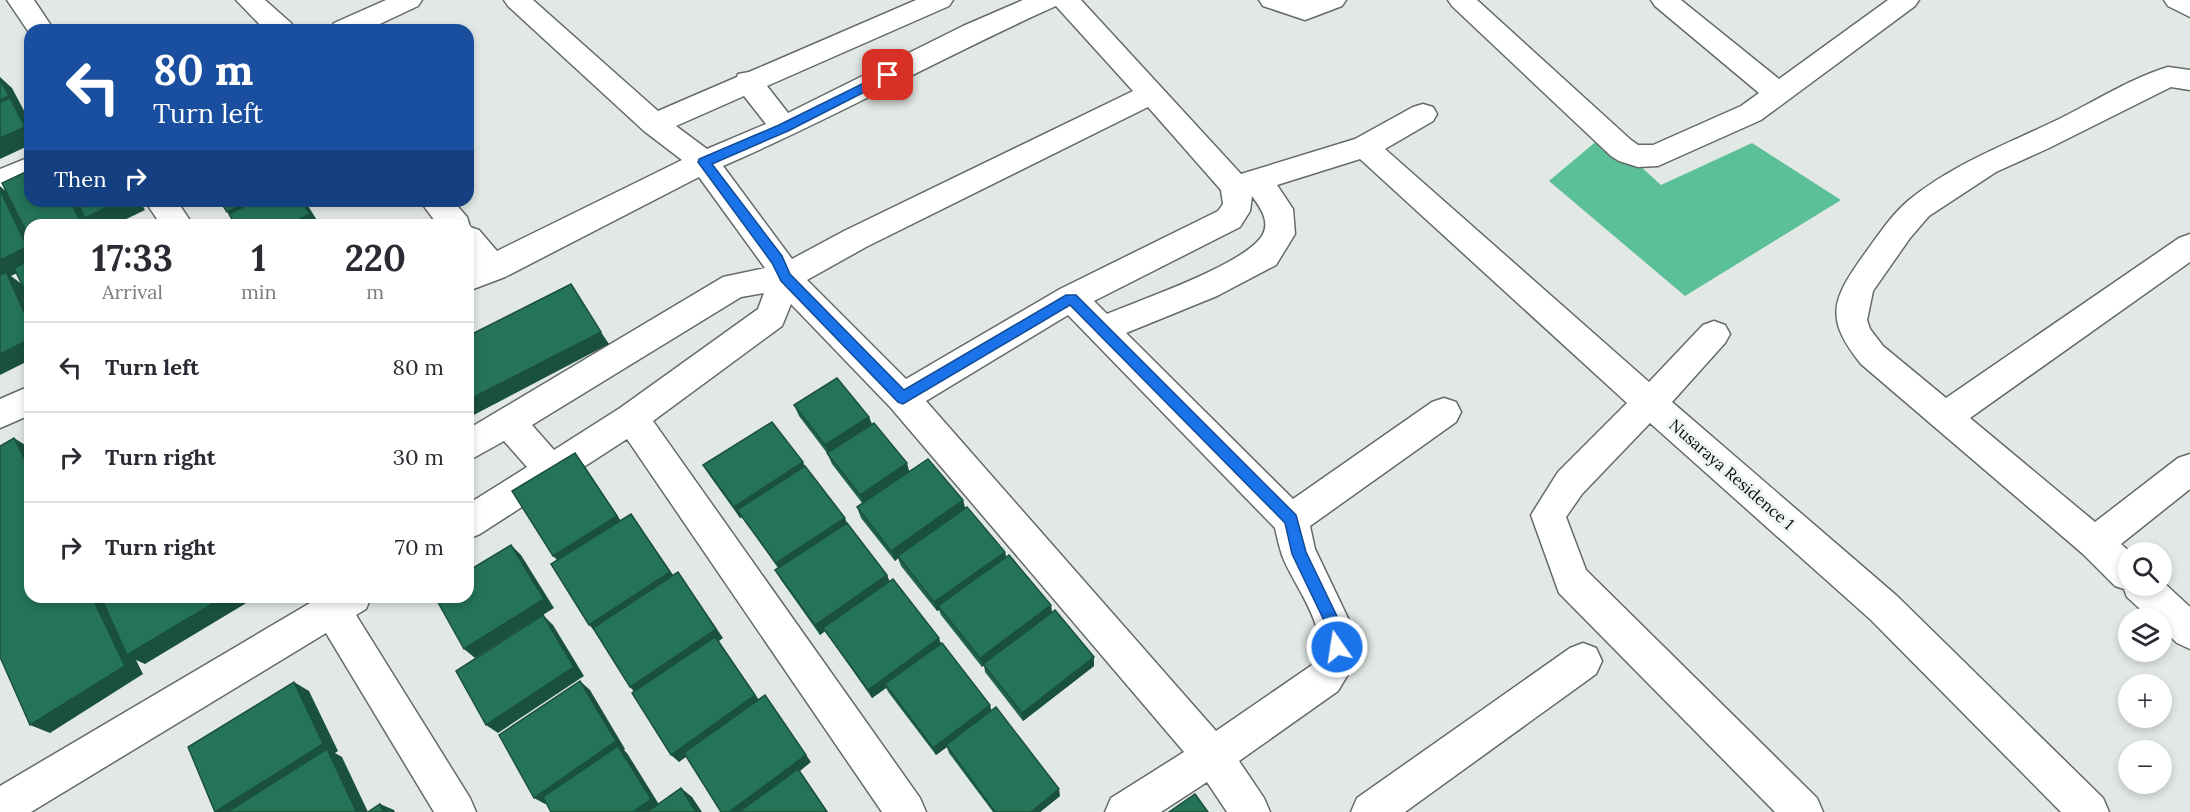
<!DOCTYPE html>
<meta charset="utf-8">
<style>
body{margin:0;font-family:Lora,serif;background:#f2f2f3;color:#2b2b33;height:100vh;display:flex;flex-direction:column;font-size:22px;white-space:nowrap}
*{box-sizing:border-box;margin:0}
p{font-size:20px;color:#7c7c81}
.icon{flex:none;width:33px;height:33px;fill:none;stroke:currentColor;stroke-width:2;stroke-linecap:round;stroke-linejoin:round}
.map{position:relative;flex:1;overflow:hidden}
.details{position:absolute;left:24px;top:219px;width:450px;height:384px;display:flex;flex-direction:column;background:#fff;border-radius:18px;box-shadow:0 3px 9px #0003}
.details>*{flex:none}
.top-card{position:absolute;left:24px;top:24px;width:450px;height:183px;border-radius:18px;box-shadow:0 3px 9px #0003;background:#1a4fa0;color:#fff;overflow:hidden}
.tools{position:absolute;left:2118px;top:542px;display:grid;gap:12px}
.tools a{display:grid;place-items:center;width:54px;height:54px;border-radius:50%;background:#fff;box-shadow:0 3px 9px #0003;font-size:30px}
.pin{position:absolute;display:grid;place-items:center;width:51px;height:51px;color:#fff;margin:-26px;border-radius:12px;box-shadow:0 3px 9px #0006}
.me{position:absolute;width:66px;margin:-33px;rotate:347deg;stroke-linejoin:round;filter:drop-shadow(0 0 4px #0008)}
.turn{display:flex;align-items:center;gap:21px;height:126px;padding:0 30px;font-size:27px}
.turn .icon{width:78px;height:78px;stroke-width:2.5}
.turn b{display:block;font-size:42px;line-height:51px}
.then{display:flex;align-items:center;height:57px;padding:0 30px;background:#0003;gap:12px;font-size:22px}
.eta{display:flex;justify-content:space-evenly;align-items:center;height:102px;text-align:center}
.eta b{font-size:36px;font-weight:700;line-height:42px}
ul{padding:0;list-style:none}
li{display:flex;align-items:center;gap:18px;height:90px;padding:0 30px;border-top:2px solid #e1e1e2}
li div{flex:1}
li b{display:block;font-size:22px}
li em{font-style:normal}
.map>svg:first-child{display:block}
.forest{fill:#5bc098}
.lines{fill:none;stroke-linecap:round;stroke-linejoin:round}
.minor-casing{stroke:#656a67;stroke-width:3}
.minor{fill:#fff;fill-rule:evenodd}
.wall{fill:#20644b}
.shaded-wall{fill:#1a513d}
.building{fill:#257457;stroke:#1a513d;stroke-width:1.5}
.route{fill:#1a73e8;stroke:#114b97;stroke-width:1.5}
.labels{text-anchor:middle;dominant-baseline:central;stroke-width:6;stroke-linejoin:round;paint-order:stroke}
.street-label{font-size:16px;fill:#0a0c0b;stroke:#eff5f2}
</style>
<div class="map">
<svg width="2190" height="812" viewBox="0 0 2190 812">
<rect width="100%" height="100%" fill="#e2e8e5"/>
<polygon class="forest" points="1605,134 1661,185 1752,143 1841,200 1685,296 1549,181"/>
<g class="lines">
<g class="minor-casing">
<g id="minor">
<polygon points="7,0 34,0 54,30 30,30 30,34"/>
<polygon points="236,0 265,0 291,23 295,30 265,30"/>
<polygon points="386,0 422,0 418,6 367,30 330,30 334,23"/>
<path d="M504 0H533L658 111 737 77 738 74 749 72 916 0H953L949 6 767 86 788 113 963 26 1023 0H1081L1241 174 1355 139 1413 107 1423 104 1433 107 1437 114 1433 121 1385 149 1649 382 1703 325 1714 321 1725 325 1730 334 1725 343 1672 402 1897 596 2103 798 2109 812H2061L1871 620 1650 423 1582 494 1566 517 1586 570 1817 798 1823 812H1775L1559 593 1531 515 1558 472 1627 403 1360 159 1277 185 1293 209 1295 234 1276 265 1217 296 1126 333 1293 499 1432 402 1444 398 1456 402 1461 412 1456 422 1310 526 1315 549 1355 633 1356 661 1338 691 1239 761 1264 798 1270 812H1227L1207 782 1161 812H1105L1111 798 1184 752 891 408 791 304 782 326 653 421 920 798 926 812H882L627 439 480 534 468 539V504L527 467 504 441 468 461V429L723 277 765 268 699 177 505 277 468 291V265L472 263 468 259V225H438L420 201H453L467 217 470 227 479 230 497 251 682 160 644 131 508 6ZM1056 6 1133 91 844 231 792 259 723 166C836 117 944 56 1056 6ZM744 96 766 124 707 149 676 126ZM1148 107 1221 190 1223 204 1218 211 1060 289 906 379 807 280 866 247ZM1252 196C1260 207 1270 221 1263 234 1249 263 1140 300 1107 314L1094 301 1240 227 1250 211ZM764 293 758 309 620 408 554 450 532 425 741 297ZM1068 315 1275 528C1277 537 1279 546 1282 555 1293 586 1335 633 1312 665L1216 731 926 401Z"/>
<polygon points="1259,0 1346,0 1342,6 1305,20 1263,6"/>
<polygon points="1448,0 1477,0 1631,140 1638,145 1653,145 1741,106 1759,93 1655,6 1651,0 1681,0 1779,79 1888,0 1919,0 1915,6 1761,120 1658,166 1638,167 1619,161 1611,156 1452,6"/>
<polygon points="2164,0 2190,0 2190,17 2168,6"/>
<path d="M2168 67 2190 70V90L2171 87 2049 148 1996 172 1929 216 1910 238 1873 291 1867 320 1870 329 1883 346 1946 398 2179 238 2190 234V262L1970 418 2095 522 2178 458 2190 454V489L2121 544 2130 552 2128 585H2162V581L2190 607V649L2177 643 2162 629V618H2150L2127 597 2124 589 2115 586 2083 554 1861 364C1825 319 1831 301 1863 256 1877 237 1891 215 1909 200 1953 164 2007 144 2057 120 2092 103 2131 78 2168 67Z"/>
<polygon points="30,157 30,180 0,192 0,169"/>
<polygon points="145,201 177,201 193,225 161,225"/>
<polygon points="30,386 30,415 0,428 0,399"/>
<polygon points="307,597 371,597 366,609 356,615 470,798 476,812 434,812 326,633 31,812 0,812 0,786 310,603"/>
<polygon points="1583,643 1596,648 1602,661 1596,674 1405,812 1351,812 1357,798 1570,648"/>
</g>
</g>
<use href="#minor" class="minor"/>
</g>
<g class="wall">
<polygon points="794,405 869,417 872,424 909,472 963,500 965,509 1005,552 1006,557 1051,605 1052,613 1094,657 1094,666 1023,721 985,672 984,665 982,667 941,615 939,610 937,611 901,566 898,558 895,561 861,518 857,507 862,503 832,464 827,453 799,416"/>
<polygon points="703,465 805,466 848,525 887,575 889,581 941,643 991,711 1060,796 1040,812 993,812 949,753 947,747 936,755 889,693 886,688 872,698 825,631 820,635 781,580 775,570 778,568 742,517 740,518 710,476"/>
</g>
<g class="shaded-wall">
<polygon points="0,77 12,88 30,122 30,145 0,159"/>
<polygon points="0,186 13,198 30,232 30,267 11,276 23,285 30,301 30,325 0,281"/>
<polygon points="70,201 140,201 145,210 114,225 94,225 89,221 91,225 69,225"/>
<polygon points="248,201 289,201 240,225 227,212"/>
<polygon points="302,201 305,201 320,225 288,225"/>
<polygon points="601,332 609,344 468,418 468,400"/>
<polygon points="30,339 30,360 0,375 0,354"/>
<polygon points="869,417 873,428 830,456 825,445"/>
<polygon points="14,438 30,448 30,470"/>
<polygon points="575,453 584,465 625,527 563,566 553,556"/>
<polygon points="803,462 808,473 737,510 742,517 740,518 734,507"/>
<polygon points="907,463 910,474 864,506 860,495"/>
<polygon points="963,500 966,511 898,556 898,558 895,561 891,551"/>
<polygon points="631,514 678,582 598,634 589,625"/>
<polygon points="845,518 849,528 782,573 776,563"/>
<polygon points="511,545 521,555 554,608 475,658 464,649"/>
<polygon points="1005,552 1007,562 938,606 939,610 937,611 934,602"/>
<polygon points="678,572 723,638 719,641 761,703 679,762 671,755 638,696 630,687"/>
<polygon points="887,575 891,585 823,628 825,631 820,635 815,625"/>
<polygon points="92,597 245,597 248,602 145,664 136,660 143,674 50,733 30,725"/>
<polygon points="1051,605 1052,615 982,667 980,658"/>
<polygon points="543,615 553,625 584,676 498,733 486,725"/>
<polygon points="939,638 942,647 885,684 886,688 872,698 868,690"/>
<polygon points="1094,657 1094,666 1023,721 1022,713"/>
<polygon points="580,681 590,690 625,749 624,750 627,753 660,806 651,812 633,812 622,751 545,804 534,798"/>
<polygon points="294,682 309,691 338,751 335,753 342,757 368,812 216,812"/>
<polygon points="765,695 811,762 800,771 828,812 729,812"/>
<polygon points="990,705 992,713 936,755 933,748"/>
<polygon points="681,788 692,797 702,812 696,812"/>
<polygon points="1059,789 1060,796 1040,812 1031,812"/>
<polygon points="380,804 394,810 395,812 383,812"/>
</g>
<g class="building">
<polygon points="0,79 9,96 0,100"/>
<polygon points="10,98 25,127 0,138 0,102"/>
<polygon points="30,170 30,201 70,201 80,220 69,225 30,225 30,239 2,183"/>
<polygon points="0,190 27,247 0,260"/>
<polygon points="77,201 120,201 85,218"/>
<polygon points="220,201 248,201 227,212"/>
<polygon points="255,201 302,201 310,214 288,225 235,225 229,214"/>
<polygon points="313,217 318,225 298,225"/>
<polygon points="30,260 30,301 14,268"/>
<polygon points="6,272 30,325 30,339 0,354 0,275"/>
<polygon points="571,284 601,332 468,400 468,336"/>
<polygon points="837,378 869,417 825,445 794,405"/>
<polygon points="772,422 803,462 734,507 703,465"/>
<polygon points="874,423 907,463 860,495 827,453"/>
<polygon points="14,438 30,470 30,597 92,597 125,666 30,725 0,657 0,446"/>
<polygon points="575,453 617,516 553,556 512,491"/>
<polygon points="928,459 963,500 891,551 857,507"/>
<polygon points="805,466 845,518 776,563 737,510"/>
<polygon points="967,507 1005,552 934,602 898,556"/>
<polygon points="631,514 670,572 589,625 551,564"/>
<polygon points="847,523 887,575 815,625 775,570"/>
<polygon points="511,545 544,599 464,649 435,597 468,597 468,571"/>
<polygon points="1009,555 1051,605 980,658 938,606"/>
<polygon points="678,572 716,629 630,687 593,628"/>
<polygon points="893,579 939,638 868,690 823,628"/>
<polygon points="101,597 224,597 127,655"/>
<polygon points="1055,610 1094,657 1022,713 983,664"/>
<polygon points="543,615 574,667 486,725 456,671"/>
<polygon points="715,637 755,695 671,755 632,693"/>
<polygon points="942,643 990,705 933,748 885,684"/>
<polygon points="580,681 616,741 534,798 499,735"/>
<polygon points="294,682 323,744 215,812 188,747"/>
<polygon points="765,695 806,755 729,812 721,812 684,753"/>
<polygon points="996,707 1059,789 1031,812 995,812 946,745"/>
<polygon points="618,746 651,799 633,812 551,812 543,797"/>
<polygon points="327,749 356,811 354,812 230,812 229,811"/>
<polygon points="798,769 827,812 739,812"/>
<polygon points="681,788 696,812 647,812"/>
<polygon points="1195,794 1208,812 1169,812"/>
<polygon points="380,804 383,812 368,812"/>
</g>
<polygon class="route" points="888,71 894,75 892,78 788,131 712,164 782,256 790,274 904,390 1066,295 1076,295 1296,515 1306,552 1345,633 1343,652 1337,654 1332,652 1330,633 1292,554 1285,523 1070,305 903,404 898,402 781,281 772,263 698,162 699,159 779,125"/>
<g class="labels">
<g class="street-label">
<text transform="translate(1732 474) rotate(41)">Nusaraya Residence 1</text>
</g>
</g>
</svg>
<div class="tools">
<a><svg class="icon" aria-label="search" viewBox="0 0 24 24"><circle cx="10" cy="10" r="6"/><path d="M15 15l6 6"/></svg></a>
<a><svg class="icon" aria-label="layers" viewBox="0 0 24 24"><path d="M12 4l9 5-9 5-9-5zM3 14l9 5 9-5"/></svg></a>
<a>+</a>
<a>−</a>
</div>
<div class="pin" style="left:888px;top:75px;background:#d93025"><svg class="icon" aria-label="arrive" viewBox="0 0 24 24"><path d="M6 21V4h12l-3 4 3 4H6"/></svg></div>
<svg class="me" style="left:1337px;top:647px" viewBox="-20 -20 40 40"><circle r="17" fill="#1a73e8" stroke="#fff" stroke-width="3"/><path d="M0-11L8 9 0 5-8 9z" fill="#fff"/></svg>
<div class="top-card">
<div class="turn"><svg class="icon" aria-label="left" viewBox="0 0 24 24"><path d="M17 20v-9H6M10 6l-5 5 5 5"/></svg><div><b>80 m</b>Turn left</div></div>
<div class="then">Then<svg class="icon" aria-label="right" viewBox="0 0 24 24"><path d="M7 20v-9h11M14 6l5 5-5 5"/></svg></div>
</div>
<section class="details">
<div class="eta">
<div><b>17:33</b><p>Arrival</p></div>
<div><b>1</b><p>min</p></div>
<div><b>220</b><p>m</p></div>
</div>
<ul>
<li><svg class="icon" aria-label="left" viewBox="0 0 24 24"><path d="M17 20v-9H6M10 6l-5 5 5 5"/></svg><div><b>Turn left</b></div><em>80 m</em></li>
<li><svg class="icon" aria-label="right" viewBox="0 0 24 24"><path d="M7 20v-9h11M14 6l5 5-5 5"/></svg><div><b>Turn right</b></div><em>30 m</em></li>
<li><svg class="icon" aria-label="right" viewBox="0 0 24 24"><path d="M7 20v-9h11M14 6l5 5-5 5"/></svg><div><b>Turn right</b></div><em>70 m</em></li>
</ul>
</section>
</div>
